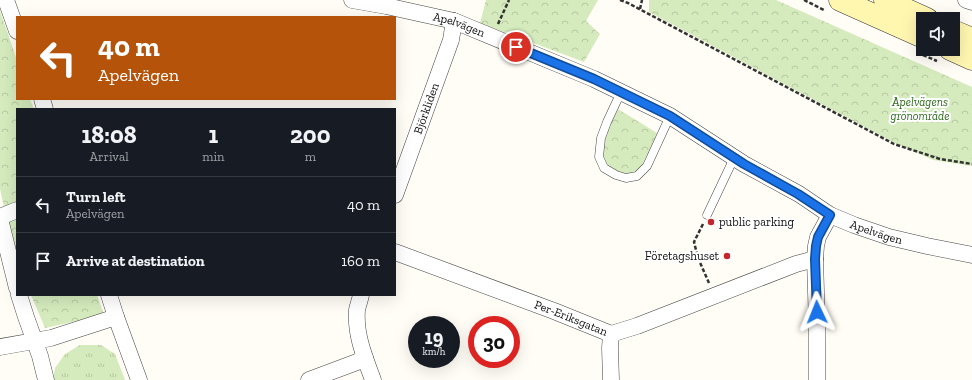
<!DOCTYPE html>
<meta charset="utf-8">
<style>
body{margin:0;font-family:"Zilla Slab",serif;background:#20242c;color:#f1f3f6;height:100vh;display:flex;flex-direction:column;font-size:15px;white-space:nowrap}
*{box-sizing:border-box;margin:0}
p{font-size:13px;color:#9ea1a6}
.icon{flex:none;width:22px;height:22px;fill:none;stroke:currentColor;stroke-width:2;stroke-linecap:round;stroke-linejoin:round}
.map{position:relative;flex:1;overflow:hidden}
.details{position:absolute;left:16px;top:108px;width:380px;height:188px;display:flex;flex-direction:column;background:#171b24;border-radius:0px;box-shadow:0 4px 16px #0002}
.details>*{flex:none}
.banner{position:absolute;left:16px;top:16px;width:380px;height:84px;border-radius:0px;box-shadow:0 4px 16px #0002;background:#b45309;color:#fff;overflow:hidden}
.fabs{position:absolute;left:916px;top:12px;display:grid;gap:8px}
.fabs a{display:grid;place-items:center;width:44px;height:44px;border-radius:0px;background:#171b24;box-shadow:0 4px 16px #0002;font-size:20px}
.speed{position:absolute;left:408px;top:316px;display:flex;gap:8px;font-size:20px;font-weight:700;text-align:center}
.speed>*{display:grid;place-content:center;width:52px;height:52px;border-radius:50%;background:#171b24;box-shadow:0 4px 16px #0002;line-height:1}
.speed small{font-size:10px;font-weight:400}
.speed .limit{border:6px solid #d22;background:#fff;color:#111}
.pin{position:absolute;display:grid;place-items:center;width:34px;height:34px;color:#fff;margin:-17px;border:2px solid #fff;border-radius:50%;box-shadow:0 1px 4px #0007}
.me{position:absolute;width:44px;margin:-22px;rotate:358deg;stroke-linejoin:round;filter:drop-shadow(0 0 3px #0008)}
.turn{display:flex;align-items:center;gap:14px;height:84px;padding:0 16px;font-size:18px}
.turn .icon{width:52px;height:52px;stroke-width:2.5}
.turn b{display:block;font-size:28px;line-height:34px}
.eta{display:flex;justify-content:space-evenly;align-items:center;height:68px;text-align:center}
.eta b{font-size:24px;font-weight:700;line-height:28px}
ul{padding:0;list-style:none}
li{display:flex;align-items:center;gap:12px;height:56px;padding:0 16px;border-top:1px solid #363941}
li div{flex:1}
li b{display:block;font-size:15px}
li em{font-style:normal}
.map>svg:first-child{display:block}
.grass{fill:url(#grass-tufts)}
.park{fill:url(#park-crowns)}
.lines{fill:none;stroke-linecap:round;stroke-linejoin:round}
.service-casing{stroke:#444;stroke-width:9}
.minor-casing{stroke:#444;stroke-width:17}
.secondary-casing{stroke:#333;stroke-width:23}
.path{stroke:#333;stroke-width:2.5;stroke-dasharray:4 2;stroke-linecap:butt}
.service{stroke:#fff;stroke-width:8}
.minor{stroke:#fff;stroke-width:16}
.secondary{stroke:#fff6b0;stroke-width:22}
.route-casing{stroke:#114b97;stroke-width:10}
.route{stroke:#1a73e8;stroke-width:7}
.poi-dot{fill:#c4262e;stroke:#fff;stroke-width:1.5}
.labels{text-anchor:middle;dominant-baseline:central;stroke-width:4;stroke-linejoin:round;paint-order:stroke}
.street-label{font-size:12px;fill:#111;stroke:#fff}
.park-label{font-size:12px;font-style:italic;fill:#2f6b1f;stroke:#fff}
.poi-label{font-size:12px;fill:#111;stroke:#fff;text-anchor:start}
</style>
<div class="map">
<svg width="972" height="380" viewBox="0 0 972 380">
<defs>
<pattern id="grass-tufts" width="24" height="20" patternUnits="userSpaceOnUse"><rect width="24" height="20" fill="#d5ebbd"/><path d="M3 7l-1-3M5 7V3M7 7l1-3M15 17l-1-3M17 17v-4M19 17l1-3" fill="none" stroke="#b6c8a1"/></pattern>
<pattern id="park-crowns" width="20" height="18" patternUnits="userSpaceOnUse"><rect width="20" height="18" fill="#d5ebbd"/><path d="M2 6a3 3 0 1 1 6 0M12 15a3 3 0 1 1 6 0" fill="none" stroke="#b6c8a1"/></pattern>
</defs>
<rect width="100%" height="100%" fill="#fffdf5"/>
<polygon class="grass" points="80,345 101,345 115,354 125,380 53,380 55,368 65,354"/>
<g class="park">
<polygon points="486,0 598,0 586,21 600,34 584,62 480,23"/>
<polygon points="649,0 776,0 972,87 972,166 933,160 893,142 649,12"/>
<polygon points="0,11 17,60 17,99 30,99 34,109 17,109 17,259 14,253 0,189"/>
<path d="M618 109 657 133C654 140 644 164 639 168 634 173 627 175 619 173 614 172 610 169 607 164 597 146 610 126 618 109Z"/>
<polygon points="31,295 97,295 104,315 45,328"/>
</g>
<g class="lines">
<g class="service-casing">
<g id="service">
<polyline points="621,92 607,122 601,138 599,157 604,168 616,175 626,178 637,176 647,166 670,116"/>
<polyline points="707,215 734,158"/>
</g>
</g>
<g class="minor-casing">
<g id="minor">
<polyline points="6,0 17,31"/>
<path id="s1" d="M352 0 386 6 454 21 594 79 670 116 744 164 799 194 830 215 854 225 889 237 927 246 972 255"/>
<polyline points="966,0 972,2"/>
<polyline points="42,99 45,109"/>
<path id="s2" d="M395 195 451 40 454 21"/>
<polyline points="0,217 17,210"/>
<polyline points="0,219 17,288"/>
<path id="s3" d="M395 252 554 311 611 334 637 326 796 264 815 259"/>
<polyline points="19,295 26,317 40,356 46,380"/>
<polyline points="109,295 116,317 139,380"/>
<path d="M361 295C360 300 358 305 357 310 355 335 365 358 373 380"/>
<polyline points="611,334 610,348 611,380"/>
<polyline points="0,347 51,338 116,317"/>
<polyline points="309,380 357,362 365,358"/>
<polyline points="817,380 817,325 815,259 816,246 818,237 830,215"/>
</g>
</g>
<g class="secondary-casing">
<g id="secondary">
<polyline points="840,0 923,37"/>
<polyline points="885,0 927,19"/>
<polyline points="953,31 972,39"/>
<polyline points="950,49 972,59"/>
</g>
</g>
<g class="path">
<polyline points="620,0 628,3 894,144 940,159 972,164"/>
<polyline points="804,0 824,10"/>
<polyline points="640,9 642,0"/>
<polyline points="498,24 509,0"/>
<polyline points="923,55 937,61"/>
<polyline points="703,224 694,242 698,258 709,283"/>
</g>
<use href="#service" class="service"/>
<use href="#minor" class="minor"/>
<use href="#secondary" class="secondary"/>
</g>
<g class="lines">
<g class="route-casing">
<polyline id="route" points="516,47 594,79 670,116 744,164 798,194 830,215 818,237 816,246 815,259 817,312"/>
</g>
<use href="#route" class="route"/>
</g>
<g class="poi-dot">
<circle cx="711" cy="222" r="4"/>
<circle cx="727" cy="256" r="4"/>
</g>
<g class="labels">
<g class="street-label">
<text stroke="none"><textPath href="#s1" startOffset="110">Apelvägen</textPath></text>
<text stroke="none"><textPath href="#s2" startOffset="92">Björkliden</textPath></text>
<text stroke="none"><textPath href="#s1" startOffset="578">Apelvägen</textPath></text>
<text stroke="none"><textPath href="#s3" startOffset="188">Per-Eriksgatan</textPath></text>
</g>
<g class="park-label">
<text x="920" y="102">Apelvägens<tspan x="920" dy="14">grönområde</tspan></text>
</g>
<g class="poi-label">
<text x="719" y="222">public parking</text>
<text x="719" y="256" text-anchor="end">Företagshuset</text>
</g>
</g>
</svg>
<div class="fabs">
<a><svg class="icon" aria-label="sound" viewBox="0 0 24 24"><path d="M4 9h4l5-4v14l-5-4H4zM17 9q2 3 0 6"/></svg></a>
</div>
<div class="speed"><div>19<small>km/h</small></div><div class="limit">30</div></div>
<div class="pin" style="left:516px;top:47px;background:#d93025"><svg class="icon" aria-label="arrive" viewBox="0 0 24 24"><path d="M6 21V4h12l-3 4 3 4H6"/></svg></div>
<svg class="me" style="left:817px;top:312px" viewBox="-20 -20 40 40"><path d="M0-17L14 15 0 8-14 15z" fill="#1a73e8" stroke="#fff" stroke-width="4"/></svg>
<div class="banner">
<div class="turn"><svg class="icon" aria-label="left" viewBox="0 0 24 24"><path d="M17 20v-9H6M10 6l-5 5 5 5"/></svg><div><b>40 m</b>Apelvägen</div></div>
</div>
<section class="details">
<div class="eta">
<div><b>18:08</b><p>Arrival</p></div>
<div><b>1</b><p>min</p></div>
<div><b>200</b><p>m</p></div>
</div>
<ul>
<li><svg class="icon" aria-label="left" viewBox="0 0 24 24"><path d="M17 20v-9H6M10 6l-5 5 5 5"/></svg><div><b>Turn left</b><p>Apelvägen</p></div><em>40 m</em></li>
<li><svg class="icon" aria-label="arrive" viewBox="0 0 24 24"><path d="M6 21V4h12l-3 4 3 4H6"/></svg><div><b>Arrive at destination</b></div><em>160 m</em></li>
</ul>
</section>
</div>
